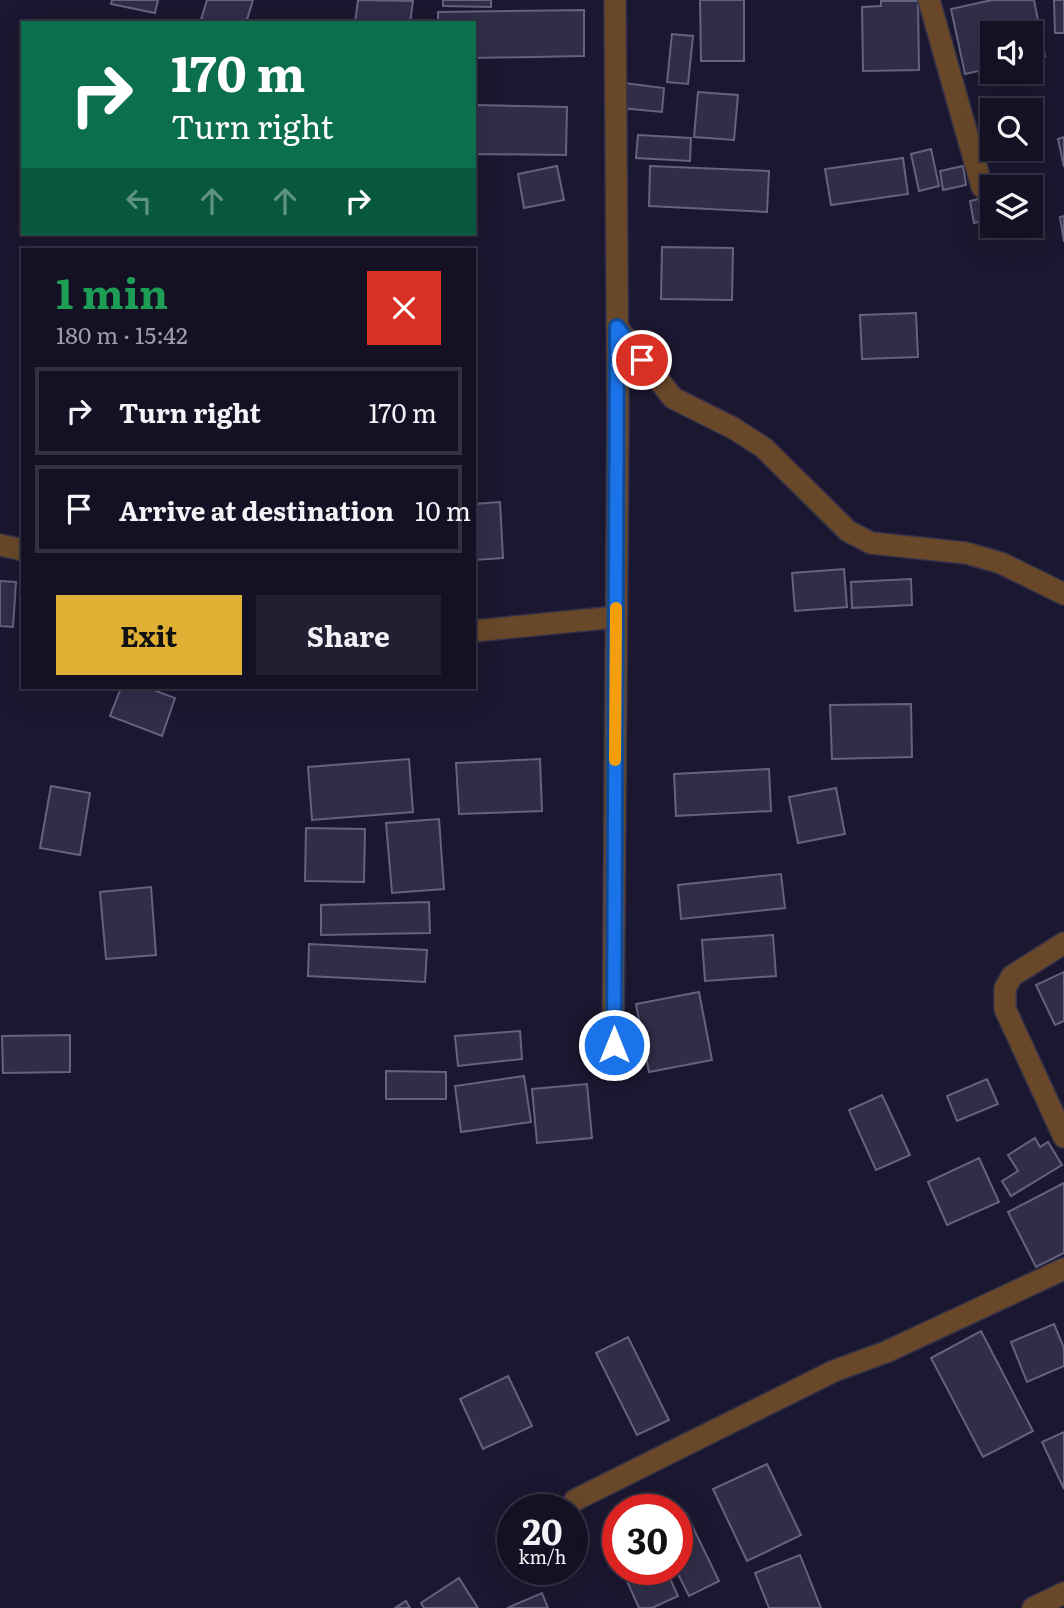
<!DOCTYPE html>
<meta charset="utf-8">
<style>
body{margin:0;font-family:Literata,serif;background:#211f31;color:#f1f3f6;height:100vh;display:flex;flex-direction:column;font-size:26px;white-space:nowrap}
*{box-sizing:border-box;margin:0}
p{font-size:23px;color:#9d9da6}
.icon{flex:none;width:38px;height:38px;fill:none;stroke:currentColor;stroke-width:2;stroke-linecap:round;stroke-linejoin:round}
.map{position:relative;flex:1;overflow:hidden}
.drawer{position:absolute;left:21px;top:248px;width:455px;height:441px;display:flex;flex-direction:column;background:#141124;border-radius:0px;box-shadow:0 7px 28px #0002,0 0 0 2px #333141}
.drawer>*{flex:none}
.hud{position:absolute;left:21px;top:21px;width:455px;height:214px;border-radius:0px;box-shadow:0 7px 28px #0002,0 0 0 2px #333141;background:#0b6e4f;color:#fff;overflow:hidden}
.controls{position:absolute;left:980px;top:21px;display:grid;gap:14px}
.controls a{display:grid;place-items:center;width:63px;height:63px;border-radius:0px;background:#141124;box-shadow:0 7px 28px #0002,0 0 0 2px #333141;font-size:35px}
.speed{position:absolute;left:497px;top:1494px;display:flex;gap:14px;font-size:35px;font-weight:700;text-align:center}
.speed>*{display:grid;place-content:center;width:91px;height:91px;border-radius:50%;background:#141124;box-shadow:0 7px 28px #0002,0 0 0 2px #333141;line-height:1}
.speed small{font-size:18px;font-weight:400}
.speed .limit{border:10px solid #d22;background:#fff;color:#111}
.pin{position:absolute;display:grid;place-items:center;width:60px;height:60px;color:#fff;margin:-30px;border:4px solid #fff;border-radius:50%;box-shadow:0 2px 7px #0007}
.me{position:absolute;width:77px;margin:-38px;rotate:0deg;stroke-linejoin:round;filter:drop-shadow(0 0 5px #0008)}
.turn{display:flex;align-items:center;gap:24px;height:147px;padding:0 35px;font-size:32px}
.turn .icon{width:91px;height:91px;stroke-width:2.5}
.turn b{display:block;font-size:49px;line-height:60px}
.lanes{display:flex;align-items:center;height:66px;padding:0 35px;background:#0003;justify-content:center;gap:35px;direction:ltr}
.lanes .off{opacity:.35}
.round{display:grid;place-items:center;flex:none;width:74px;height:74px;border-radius:0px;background:#211f31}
.summary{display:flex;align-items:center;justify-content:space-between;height:119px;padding:0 35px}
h1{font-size:42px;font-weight:700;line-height:52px;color:#1e9e55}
.cta{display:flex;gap:14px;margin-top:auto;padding:14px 35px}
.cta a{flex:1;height:80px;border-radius:0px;background:#dfb034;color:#111;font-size:28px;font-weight:700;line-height:80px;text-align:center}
.cta a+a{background:#211f31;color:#f1f3f6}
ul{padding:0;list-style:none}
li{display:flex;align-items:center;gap:21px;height:88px;margin:0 14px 10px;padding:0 21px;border:4px solid #333141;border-radius:0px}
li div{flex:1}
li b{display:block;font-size:26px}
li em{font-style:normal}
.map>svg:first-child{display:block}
.building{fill:#302d48;stroke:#656180;stroke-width:2}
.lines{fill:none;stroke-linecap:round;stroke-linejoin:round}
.street-casing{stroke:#353149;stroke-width:24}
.street{stroke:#684829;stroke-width:21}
.route-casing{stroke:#114b97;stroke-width:18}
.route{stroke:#1a73e8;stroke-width:12}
.slow{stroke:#f59e0b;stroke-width:12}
</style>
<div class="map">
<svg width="1064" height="1608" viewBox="0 0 1064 1608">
<rect width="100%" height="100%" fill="#1b1730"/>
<g class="building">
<polygon points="112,0 158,0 155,13 111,4"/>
<polygon points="207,0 253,0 246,23 200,23"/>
<polygon points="358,0 413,1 410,23 355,23"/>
<polygon points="443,0 491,0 491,7 443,6"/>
<polygon points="700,0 744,0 744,61 701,61"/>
<polygon points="992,0 1034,0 1045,56 1031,60 1031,33 992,33 992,68 965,74 951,9"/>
<polygon points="1054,0 1064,0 1064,33 1055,33"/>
<polygon points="881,1 918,1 919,70 863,71 862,7 881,6"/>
<polygon points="584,10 584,56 474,58 474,23 438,23 438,12"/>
<polygon points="672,34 693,36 688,84 667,82"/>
<polygon points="624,83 664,88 662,112 621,108"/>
<polygon points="698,92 738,95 734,140 694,137"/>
<polygon points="474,105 567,107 566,155 474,154"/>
<polygon points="638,135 691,138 690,161 636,158"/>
<polygon points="1064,137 1064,167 1058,139"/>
<polygon points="931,149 939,186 919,191 911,154"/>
<polygon points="903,158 908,194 831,205 825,169"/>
<polygon points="557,166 564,200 524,208 518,174"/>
<polygon points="650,166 769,171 767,212 649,206"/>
<polygon points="963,166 966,185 943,190 940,171"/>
<polygon points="992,196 992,219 974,223 970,201"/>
<polygon points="1064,216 1064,242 1060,217"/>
<polygon points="662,247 733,248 732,300 661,299"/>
<polygon points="916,313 918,357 862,359 860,315"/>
<polygon points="500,502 503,558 474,560 474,504"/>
<polygon points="844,569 847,607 795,611 792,573"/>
<polygon points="911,579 912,605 852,608 851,582"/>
<polygon points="0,581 16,582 13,627 0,626"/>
<polygon points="121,688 148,688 175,698 162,736 110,716"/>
<polygon points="911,704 912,757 832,759 830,705"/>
<polygon points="409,759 413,812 312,820 308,767"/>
<polygon points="540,759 542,811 459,814 456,763"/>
<polygon points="769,769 771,811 676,816 674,774"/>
<polygon points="51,786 90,793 80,855 40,848"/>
<polygon points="836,788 845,834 798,843 789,797"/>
<polygon points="439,819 444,889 392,893 386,823"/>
<polygon points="306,828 365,829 364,882 305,881"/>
<polygon points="781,874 785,908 681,919 678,885"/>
<polygon points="151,887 156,955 106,959 100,892"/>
<polygon points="429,902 430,933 321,935 321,905"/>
<polygon points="773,935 776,976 705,981 702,940"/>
<polygon points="309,944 427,950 425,982 308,976"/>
<polygon points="1064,972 1064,1021 1055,1025 1036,985"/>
<polygon points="699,992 712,1060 649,1072 636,1004"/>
<polygon points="520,1031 522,1059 458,1066 455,1036"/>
<polygon points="70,1035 70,1072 3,1073 2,1036"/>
<polygon points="386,1071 446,1072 446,1099 386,1099"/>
<polygon points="524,1076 531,1122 461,1132 455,1086"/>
<polygon points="987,1079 998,1104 957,1121 947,1096"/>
<polygon points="587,1084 592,1138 537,1143 532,1089"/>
<polygon points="882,1095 910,1155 876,1170 849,1110"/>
<polygon points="1035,1138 1040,1147 1048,1142 1062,1165 1011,1196 1002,1181 1018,1171 1008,1155"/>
<polygon points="979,1158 999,1202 947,1225 928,1182"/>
<polygon points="1064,1183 1064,1253 1036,1267 1008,1212"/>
<polygon points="1054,1324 1064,1348 1064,1366 1027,1382 1011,1342"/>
<polygon points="981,1331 1033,1431 983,1457 931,1358"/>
<polygon points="628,1337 669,1420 637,1435 596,1353"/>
<polygon points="508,1376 532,1426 483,1449 460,1399"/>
<polygon points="1064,1432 1064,1489 1042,1442"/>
<polygon points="767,1464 801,1535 747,1561 713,1489"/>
<polygon points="686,1513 719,1581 689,1596 676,1570 677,1517"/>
<polygon points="618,1531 618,1560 607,1535"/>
<polygon points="800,1555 821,1608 769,1608 755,1573"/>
<polygon points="622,1570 666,1570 678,1596 652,1608 639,1608"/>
<polygon points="459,1578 478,1608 424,1608 421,1603"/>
<polygon points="542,1593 548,1608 507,1608"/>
<polygon points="406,1601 410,1608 395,1608"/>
</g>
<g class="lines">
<g class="street-casing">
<g id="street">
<polyline points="929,0 982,187"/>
<polyline points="617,327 673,398 733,428 764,448 848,531 871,543 966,553 1001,563 1064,594"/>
<polyline points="0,545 23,550"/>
<polyline points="474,631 616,617"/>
<polyline points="1064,943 1012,976 1005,988 1005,1009 1064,1137"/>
<polyline points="613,1045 618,422 615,0"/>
<polyline points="575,1500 834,1371 886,1352 1064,1269"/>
<polyline points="1033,1608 1064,1593"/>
</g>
</g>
<use href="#street" class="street"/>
</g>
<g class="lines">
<g class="route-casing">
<polyline id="route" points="614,1045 617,327 642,360"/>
</g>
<use href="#route" class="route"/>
<polyline class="slow" points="615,760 616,608"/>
</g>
</svg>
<div class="controls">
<a><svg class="icon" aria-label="sound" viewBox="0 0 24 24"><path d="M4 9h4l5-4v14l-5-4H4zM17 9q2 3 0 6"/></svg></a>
<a><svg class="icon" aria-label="search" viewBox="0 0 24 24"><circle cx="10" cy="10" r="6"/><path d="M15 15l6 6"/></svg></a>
<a><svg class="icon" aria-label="layers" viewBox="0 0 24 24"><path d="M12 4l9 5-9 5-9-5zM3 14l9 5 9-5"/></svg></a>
</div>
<div class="speed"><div>20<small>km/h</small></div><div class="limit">30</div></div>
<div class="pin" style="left:642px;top:360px;background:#d93025"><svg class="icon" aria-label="arrive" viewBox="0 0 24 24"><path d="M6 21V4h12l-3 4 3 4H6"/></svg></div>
<svg class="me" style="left:614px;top:1045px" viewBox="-20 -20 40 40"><circle r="17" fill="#1a73e8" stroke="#fff" stroke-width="3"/><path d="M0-11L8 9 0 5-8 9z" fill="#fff"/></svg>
<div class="hud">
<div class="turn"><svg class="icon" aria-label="right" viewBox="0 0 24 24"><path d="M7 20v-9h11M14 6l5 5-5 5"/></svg><div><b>170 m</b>Turn right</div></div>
<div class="lanes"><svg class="icon off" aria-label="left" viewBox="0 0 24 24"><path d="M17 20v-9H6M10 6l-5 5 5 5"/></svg><svg class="icon off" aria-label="ahead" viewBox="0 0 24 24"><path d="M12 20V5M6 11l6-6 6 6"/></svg><svg class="icon off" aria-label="ahead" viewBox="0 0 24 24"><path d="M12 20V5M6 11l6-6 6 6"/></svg><svg class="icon" aria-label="right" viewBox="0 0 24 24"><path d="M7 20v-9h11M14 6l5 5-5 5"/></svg></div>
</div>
<section class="drawer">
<div class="summary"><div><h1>1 min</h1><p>180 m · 15:42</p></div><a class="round" style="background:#d93025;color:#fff"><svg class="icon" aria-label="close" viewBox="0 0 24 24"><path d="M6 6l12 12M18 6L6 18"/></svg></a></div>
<ul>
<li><svg class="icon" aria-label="right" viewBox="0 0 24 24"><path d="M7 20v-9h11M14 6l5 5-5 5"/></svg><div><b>Turn right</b></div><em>170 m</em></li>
<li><svg class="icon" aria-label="arrive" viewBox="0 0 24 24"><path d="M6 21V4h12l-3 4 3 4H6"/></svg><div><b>Arrive at destination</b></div><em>10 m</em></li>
</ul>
<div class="cta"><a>Exit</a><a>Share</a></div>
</section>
</div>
